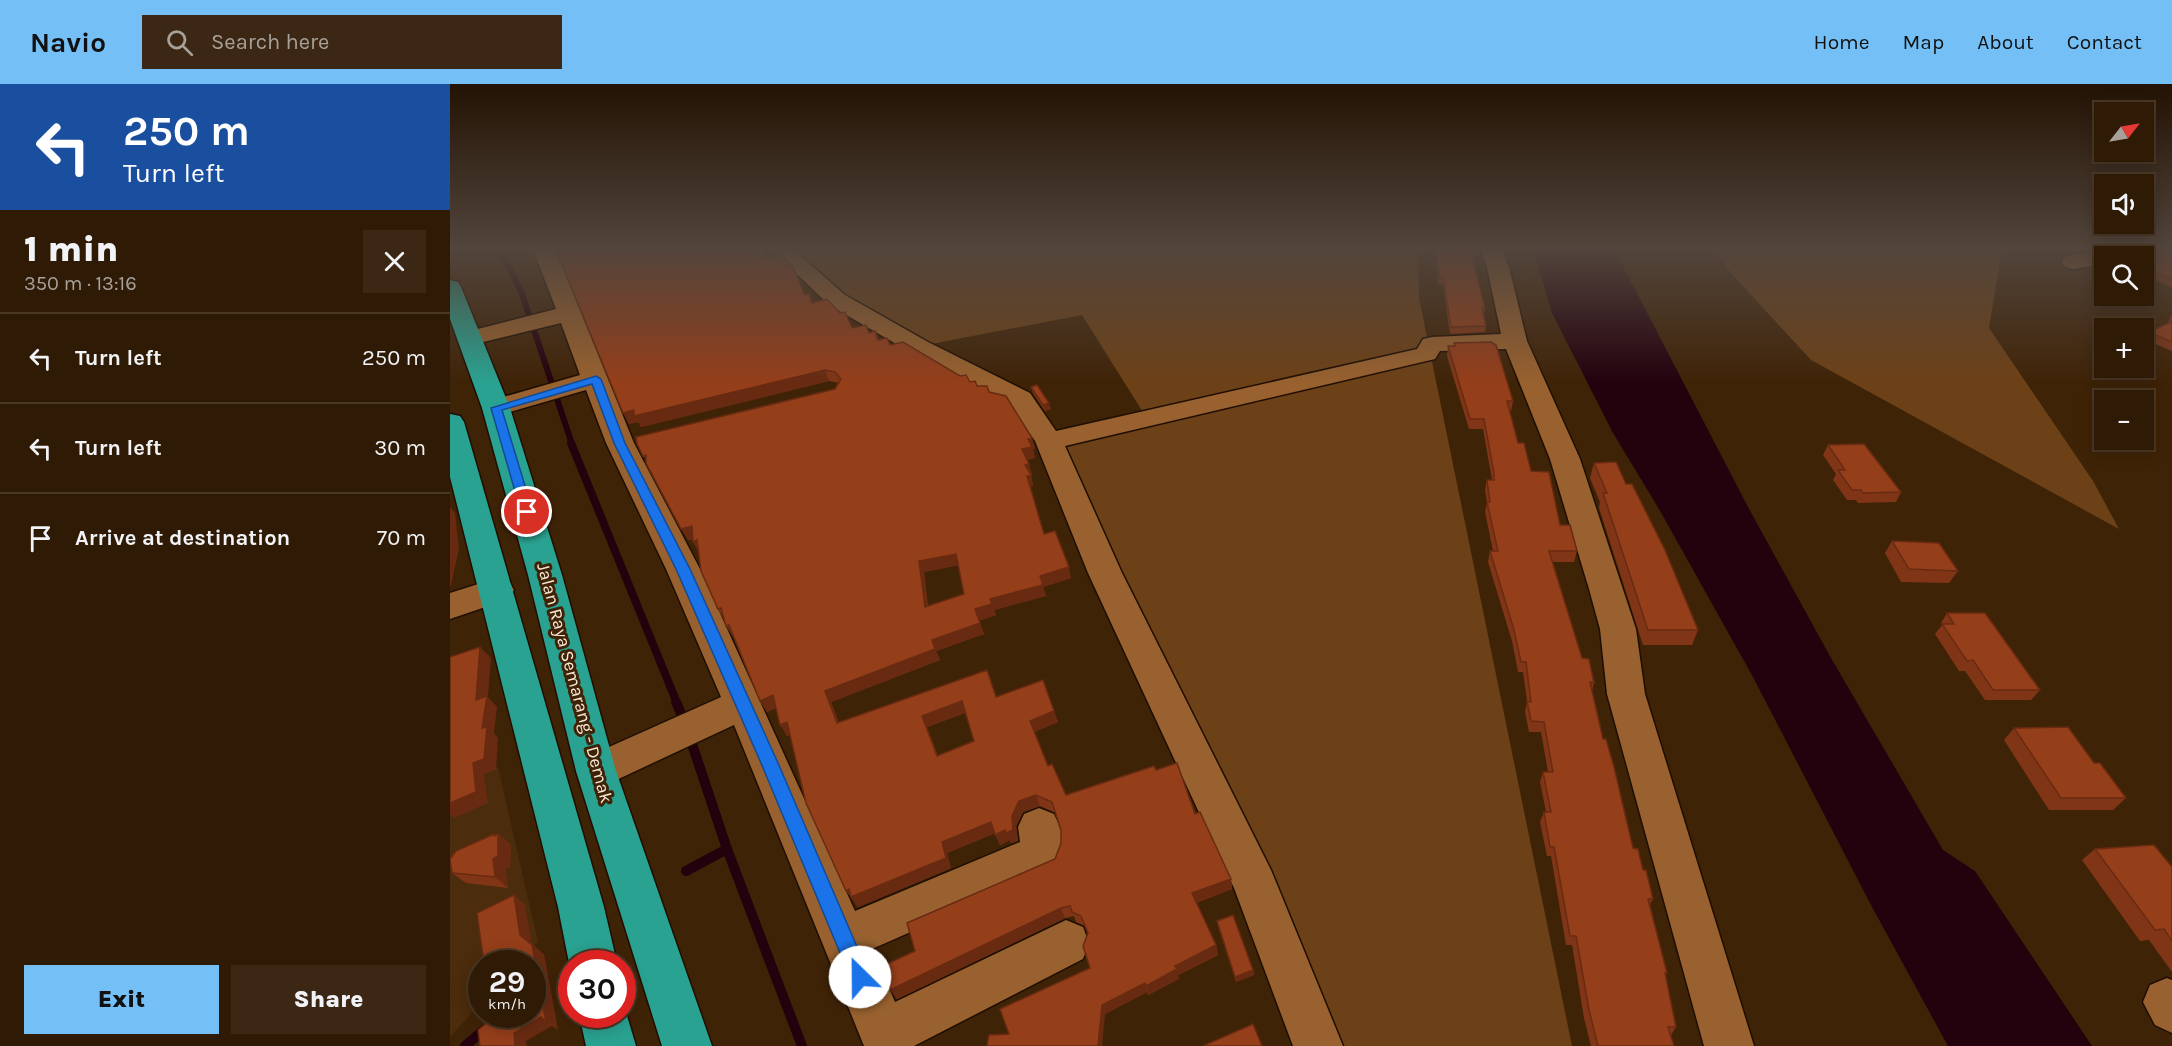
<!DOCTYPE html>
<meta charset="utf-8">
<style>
body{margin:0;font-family:Karla,sans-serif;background:#3b2713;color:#f1f3f6;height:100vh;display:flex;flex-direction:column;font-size:22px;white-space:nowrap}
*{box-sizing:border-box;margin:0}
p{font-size:20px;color:#a7a19a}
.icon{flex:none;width:33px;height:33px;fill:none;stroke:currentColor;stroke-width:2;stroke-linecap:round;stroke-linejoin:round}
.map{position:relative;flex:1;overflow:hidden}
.sheet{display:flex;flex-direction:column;background:#2f1a05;width:450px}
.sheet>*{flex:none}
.hud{background:#1a4fa0;color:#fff;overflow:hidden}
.needle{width:39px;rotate:59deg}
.tools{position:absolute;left:1644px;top:18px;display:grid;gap:12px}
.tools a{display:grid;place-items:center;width:60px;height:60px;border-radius:0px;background:#2f1a05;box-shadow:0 3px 15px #0003,0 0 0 2px #4a3827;font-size:30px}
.speed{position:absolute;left:18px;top:866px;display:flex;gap:12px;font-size:30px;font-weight:700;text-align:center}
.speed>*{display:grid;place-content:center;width:78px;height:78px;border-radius:50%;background:#2f1a05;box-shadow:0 3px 15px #0003,0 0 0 2px #4a3827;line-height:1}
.speed small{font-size:15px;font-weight:400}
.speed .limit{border:9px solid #d22;background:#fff;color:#111}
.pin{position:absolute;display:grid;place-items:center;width:51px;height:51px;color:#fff;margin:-26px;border:3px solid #fff;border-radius:50%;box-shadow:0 2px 6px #0007}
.me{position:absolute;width:66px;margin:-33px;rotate:337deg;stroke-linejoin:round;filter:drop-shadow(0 0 4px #0008)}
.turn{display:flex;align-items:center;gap:21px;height:126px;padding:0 24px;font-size:27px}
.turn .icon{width:78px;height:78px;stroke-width:2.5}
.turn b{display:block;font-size:42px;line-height:51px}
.round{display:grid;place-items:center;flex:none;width:63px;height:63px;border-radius:0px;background:#3b2713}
.summary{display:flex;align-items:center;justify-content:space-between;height:102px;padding:0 24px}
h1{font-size:36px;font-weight:800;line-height:45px}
.cta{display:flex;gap:12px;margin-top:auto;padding:12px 24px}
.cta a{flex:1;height:69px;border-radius:0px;background:#74c0f6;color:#111;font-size:24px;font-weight:800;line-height:69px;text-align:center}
.cta a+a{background:#3b2713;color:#f1f3f6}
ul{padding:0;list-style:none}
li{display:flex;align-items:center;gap:18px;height:90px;padding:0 24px;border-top:2px solid #4a3827}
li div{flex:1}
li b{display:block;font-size:22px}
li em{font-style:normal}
header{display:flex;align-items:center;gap:36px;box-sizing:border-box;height:84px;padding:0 30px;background:#74c0f6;color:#111}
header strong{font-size:28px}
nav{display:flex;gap:33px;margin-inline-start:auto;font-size:21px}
.search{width:420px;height:54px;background:#3b2713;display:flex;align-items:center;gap:15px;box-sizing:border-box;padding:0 21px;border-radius:0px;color:#a7a19a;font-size:22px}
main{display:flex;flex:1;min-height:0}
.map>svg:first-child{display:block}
.built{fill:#4b2c0c}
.green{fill:#6d4117}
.water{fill:#23010d}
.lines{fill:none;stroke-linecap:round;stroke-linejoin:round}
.stream-far2{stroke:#23010d;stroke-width:6}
.stream-far1{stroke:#23010d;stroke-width:8}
.stream{stroke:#23010d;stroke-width:10}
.minor-casing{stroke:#1f0e02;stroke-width:3}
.highway-casing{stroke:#1f0e02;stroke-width:3}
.minor{fill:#98612f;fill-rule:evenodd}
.highway{fill:#2aa291;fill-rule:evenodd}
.wall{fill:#803516;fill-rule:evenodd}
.shaded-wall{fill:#682b12}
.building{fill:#953e1a;stroke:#682b12;stroke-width:1.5;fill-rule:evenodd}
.route{fill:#1a73e8;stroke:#114b97;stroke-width:1.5}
.labels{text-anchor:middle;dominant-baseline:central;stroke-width:6;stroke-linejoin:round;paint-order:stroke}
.street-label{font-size:18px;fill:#fbe8d9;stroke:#3f2307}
</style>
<header>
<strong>Navio</strong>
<div class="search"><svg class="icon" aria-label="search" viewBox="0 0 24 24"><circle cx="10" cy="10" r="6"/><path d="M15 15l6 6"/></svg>Search here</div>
<nav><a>Home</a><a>Map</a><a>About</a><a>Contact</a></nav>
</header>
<main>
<section class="sheet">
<div class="hud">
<div class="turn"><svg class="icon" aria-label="left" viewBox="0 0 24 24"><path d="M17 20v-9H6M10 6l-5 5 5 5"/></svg><div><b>250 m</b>Turn left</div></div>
</div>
<div class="summary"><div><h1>1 min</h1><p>350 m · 13:16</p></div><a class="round"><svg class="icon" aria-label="close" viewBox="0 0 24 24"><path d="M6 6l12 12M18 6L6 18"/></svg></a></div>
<ul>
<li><svg class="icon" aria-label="left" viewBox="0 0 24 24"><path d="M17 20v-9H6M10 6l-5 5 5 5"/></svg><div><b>Turn left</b></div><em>250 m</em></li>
<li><svg class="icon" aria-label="left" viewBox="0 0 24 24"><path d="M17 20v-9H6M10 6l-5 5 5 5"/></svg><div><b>Turn left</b></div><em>30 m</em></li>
<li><svg class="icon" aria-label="arrive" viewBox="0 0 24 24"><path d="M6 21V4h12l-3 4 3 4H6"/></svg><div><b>Arrive at destination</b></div><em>70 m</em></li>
</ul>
<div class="cta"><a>Exit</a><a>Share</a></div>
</section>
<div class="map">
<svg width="1722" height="962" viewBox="0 0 1722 962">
<rect width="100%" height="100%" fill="#3f2307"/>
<polygon class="built" points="48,683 88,858 68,879 32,879 31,919 0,953 0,697"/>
<g class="green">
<polygon points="337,165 968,165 969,214 1122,962 886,962 612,363 701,341 632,231 476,261 395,218"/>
<polygon points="1264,165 1552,165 1539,244 1643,397 1669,445 1361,276 1280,188"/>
</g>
<polygon class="water" points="1083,165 1164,165 1298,423 1381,574 1493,766 1525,787 1642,962 1498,962 1421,821 1303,593 1209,425 1163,349 1102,229"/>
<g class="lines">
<polyline class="stream-far2" points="50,165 71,207 122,360"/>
<polyline class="stream-far1" points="121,359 227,619"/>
<g class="stream">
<polyline points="226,618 235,639"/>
<polyline points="239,651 277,765 352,962"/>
<polyline points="236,787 277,765"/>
<polyline points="15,962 35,945"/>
</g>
<g class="minor-casing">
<g id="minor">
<path d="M83 165H105L184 359 250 485 405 827 570 758 568 743 574 730 589 724 604 730C613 749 617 763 608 783L422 865 445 918 616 836 633 843 639 859 633 875 464 962H414L284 641 160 699 146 704 132 699 126 687 132 675 271 613 216 485 156 359 136 306 46 332 36 330 32 324 36 318 130 291 111 239 21 261 12 259 9 254 12 249 106 225Z"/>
<polygon points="321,165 343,165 395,211 478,258 580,309 606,347 967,265 973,255 982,253 1051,250 1037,183 1030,165 1051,165 1059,183 1077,257 1130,375 1186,545 1195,610 1304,962 1254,962 1157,610 1150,545 1139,505 1100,375 1056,265 990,267 985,275 615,362 672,489 821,786 893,962 843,962 784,804 638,489 585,357 560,321 460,268 379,221"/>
<polygon points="1674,165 1722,165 1722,172 1694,176 1694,172 1654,172 1654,180 1623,185 1615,183 1612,178 1615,173 1623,171"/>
<polygon points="47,494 59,497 64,506 59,515 0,535 0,509"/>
<polygon points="1717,894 1722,896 1722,949 1705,941 1693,918 1700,901"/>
</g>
</g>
<g class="highway-casing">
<g id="highway">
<polygon points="0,196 8,198 11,203 60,324 112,491 166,687 262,962 212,962 126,687 78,491 32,324 0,235"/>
<polygon points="0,330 10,332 14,338 154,823 167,879 122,879 122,884 119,879 108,823 0,393"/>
<polygon points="172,915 186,962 136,962 129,930 172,930"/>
</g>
</g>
<use href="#minor" class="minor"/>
<use href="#highway" class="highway"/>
</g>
<g class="wall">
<path d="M106 165H311L316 174 362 219 402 244 419 249 428 256 520 298 539 308 585 364 583 365 585 374 577 376 582 391H581L583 402 580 403 594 450 621 494 593 503 596 512 544 526 546 531 529 536 534 550 486 567 490 576 381 618 389 639 547 613 604 627 608 638 584 648 598 682 616 711 706 686 745 730 781 795 782 805 746 819 766 861 768 871 728 891 729 895 698 911 697 908 655 930 559 950 640 884 638 849 635 842 626 838 624 832 615 834 447 915 465 867 605 775 611 759V746L606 729 590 722 573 728 566 742 568 757 561 759 560 756 550 761 545 749 497 769 501 784 408 823 396 807 340 651 337 652 326 624 317 628 310 617 284 553 268 525 249 468 243 458V455L238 456 385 305 389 299 379 297 191 343 188 338 179 340 109 169ZM508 481 514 510 478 522 474 488ZM515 629 524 657 488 672 477 643Z"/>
<polygon points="985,165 1024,165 1024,172 1022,172 1035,224 1034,231 1033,231 1036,242 1035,248 1000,250 993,201 988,200"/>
<polygon points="1722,168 1722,204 1701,194 1694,172 1658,172 1660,170 1698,172"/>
<polygon points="1654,176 1654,186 1648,183 1652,177"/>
<polygon points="1722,230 1722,267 1694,255 1699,248 1718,239"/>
<polygon points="1004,259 1063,317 1061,327 1060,327 1068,359 1081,387 1110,441 1127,467 1124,478 1102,478 1132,574 1144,599 1142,607 1153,655 1183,764 1193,786 1203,815 1200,820 1217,889 1215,892 1226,943 1221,951 1224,962 1141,962 1134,934 1122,861 1116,861 1101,772 1097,772 1090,738 1094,728 1096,728 1090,698 1093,688 1098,688 1091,648 1079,648 1075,628 1077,617 1073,588 1068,588 1062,557 1038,478 1040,467 1043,467 1035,428 1037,419 1035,406 1037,396 1042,396 1033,345 1019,345 997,272 998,262 1004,262"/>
<polygon points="581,303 601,325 595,327 583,309"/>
<polygon points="1378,361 1451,408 1446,418 1408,419 1406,416 1397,416 1383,396 1386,390 1373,371"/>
<polygon points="1144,379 1176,400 1248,546 1242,561 1193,561 1149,424 1150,418 1140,394"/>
<polygon points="1442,457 1508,487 1499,499 1451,498 1435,469"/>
<polygon points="1497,529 1590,606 1581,616 1535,616 1515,587 1509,587 1485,550 1492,541 1491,539"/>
<polygon points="1564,644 1644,679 1676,714 1663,726 1599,726 1554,656"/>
<polygon points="48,750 61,761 60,783 55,785 58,804 16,799 2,789 46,751"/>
<polygon points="1645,765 1722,783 1722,888 1699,856 1690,857 1632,776"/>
<polygon points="767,837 803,886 804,891 786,898 768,842"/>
</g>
<g class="shaded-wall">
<polygon points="1706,188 1701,194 1694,196 1694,190"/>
<polygon points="375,286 379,297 191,343 188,338 179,340 173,329 184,326"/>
<polygon points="599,319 601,325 595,327 593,321"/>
<polygon points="582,354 585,364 583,365 585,374 575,376 572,365 578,355"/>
<polygon points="579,380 583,402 580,403 575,381"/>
<polygon points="0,423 5,429 9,465 0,505"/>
<polygon points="242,442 249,454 238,456 231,445"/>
<polygon points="247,456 250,469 243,458"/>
<polygon points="506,470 510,481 474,488 479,535 475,523 469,477"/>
<polygon points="619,483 621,494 593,503 596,512 544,526 546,531 529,537 525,525 540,515 590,492"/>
<polygon points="530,539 534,550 486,567 490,576 381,618 393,650 387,639 375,607 482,556"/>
<polygon points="279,541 283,553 276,542"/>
<polygon points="30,563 41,574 38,613 47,623 44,649 48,654 46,686 34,690 38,719 4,734 0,730 0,719 23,679 32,644 26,616"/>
<polygon points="323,611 330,622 317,628 310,617"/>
<polygon points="512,617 516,628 477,643 492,683 487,672 472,632"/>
<polygon points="604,627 608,638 584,648 580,637"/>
<polygon points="337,638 344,649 337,652 330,641"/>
<polygon points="586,711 590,722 573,728 566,742 568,757 561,759 560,756 550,761 545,751 555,746 569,717"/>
<polygon points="541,738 546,749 497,769 501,784 408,823 396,807 492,758"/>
<polygon points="44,750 48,753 48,750 61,761 60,783 55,785 58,804 45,793 43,775"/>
<polygon points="781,795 782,805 744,819 742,809"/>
<polygon points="64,811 75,820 82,860 94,870 108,946 102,942 76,957 77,962 65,962 64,949 82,861 70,851"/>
<polygon points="611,824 615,834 447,915 440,906"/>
<polygon points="766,861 768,871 728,891 729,895 698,911 696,902 725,882"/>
<polygon points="803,886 804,891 786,898 785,893"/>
<polygon points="695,899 697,908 655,930 652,962 648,962 652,921"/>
</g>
<g class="building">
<path d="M109 165H311L316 174 330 171 343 183 355 211 359 210 362 219 377 215 390 229 395 228 402 244 416 241 419 249 425 247 428 256 437 254 440 261 453 258 510 292 516 291 520 298 525 297 527 302H537L539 308 556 312 582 354 578 355 582 363 572 365 579 380 575 381 581 391 577 392 594 450 605 447 619 483 590 492 593 501 540 515 542 520 525 525 530 539 482 556 485 565 375 607 387 639 537 586 546 613 593 596 604 627 580 637 598 682 602 680 616 711 704 682 706 686 727 679 745 730 750 728 781 795 742 809 766 861 725 882 727 885 696 902 695 899 652 921 648 962H537L539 951 559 950 550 925 640 884 633 862 638 849 631 832 622 828 620 822 611 824 440 906 435 881 465 867 457 839 605 775 611 759V746L602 718 586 711 569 717 562 732 563 746 556 749 555 746 545 751 541 738 492 758 496 774 401 813 399 805 396 807 356 719 337 638 330 641 323 611 310 617 279 541 276 542 271 524 268 525 251 487 247 456 243 458 242 442 231 445 196 379V371L193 372 187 360 186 353 385 305 391 295 385 288 375 286 184 332V326L173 329 110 176ZM506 470 514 510 475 523 469 477ZM512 617 524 657 487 672 472 632Z"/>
<polygon points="986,165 1024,165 1025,166 1020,166 1035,224 1032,224 1036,242 1001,243 993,194 989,194"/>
<polygon points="1670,168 1696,168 1698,172 1722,168 1722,195 1706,188 1694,190 1694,172 1660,172 1660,170"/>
<polygon points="1722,235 1722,258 1699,248 1721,238"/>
<polygon points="1041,258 1046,261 1063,317 1057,317 1068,359 1074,359 1081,387 1099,388 1110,441 1120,441 1127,467 1099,467 1132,574 1139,575 1144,599 1140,598 1153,655 1156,655 1164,683 1183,764 1188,765 1193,786 1196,786 1203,815 1198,815 1217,889 1215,889 1226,943 1218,943 1224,962 1148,962 1139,926 1126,852 1120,852 1104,763 1100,763 1094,728 1101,728 1093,688 1103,688 1094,638 1081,637 1077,617 1081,618 1076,578 1071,578 1064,546 1040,467 1048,467 1037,418 1040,418 1037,396 1044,396 1044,389 1034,335 1020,335 998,262 1005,262 1004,259"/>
<polygon points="587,301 599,319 593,321 581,303"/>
<polygon points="1414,360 1451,408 1413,409 1411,406 1402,406 1388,386 1395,386 1378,361"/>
<polygon points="1166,378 1176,400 1182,400 1215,466 1248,546 1198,546 1153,409 1157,409 1144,379"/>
<polygon points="1442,457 1489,459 1508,487 1459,485"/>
<polygon points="1497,529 1535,529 1590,606 1543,606 1523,576 1517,577 1492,540 1504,540"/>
<polygon points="30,563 26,616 37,612 32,644 37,643 34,675 23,679 26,708 0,719 0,573"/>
<polygon points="1618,643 1644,679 1650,679 1676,714 1611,714 1564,644"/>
<polygon points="44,750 44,752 48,750 48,772 43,775 45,793 2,789 0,775 6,767"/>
<polygon points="1704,761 1722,783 1722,857 1714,845 1705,846 1645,765"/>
<polygon points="64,811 70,851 82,861 96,938 91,933 64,949 65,962 30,962 28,946 47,930 82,930 82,879 34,879 27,829"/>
<polygon points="783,831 803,886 785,893 767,837"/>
<polygon points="803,940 812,962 753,962"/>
</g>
<linearGradient id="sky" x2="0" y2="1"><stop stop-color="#231304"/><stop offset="0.55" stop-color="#52453c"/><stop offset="1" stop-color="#52453c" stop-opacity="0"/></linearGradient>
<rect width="1722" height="299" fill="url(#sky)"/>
<polygon class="route" points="146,292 151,295 175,359 240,485 328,679 420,893 417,900 410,903 403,900 311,679 226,485 164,359 142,300 52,326 83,428 77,432 71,428 41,324"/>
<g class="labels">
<g class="street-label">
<text transform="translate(125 599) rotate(75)">Jalan Raya Semarang - Demak</text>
</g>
</g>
</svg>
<div class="tools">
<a><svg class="needle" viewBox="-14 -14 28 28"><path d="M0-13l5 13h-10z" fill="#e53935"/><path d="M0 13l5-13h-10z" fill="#a7a19a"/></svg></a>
<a><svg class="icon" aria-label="sound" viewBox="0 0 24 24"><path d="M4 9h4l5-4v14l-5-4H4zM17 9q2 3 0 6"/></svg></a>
<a><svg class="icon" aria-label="search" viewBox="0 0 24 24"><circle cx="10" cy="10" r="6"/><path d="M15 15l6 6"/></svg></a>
<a>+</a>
<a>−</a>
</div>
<div class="speed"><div>29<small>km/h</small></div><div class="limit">30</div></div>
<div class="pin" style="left:77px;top:428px;background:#d93025"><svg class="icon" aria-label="arrive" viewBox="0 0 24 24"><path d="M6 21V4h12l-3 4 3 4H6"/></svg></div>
<svg class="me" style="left:410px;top:893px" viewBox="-20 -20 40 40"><circle r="19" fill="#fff"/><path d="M0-13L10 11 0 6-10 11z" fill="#1a73e8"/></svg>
</div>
</main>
